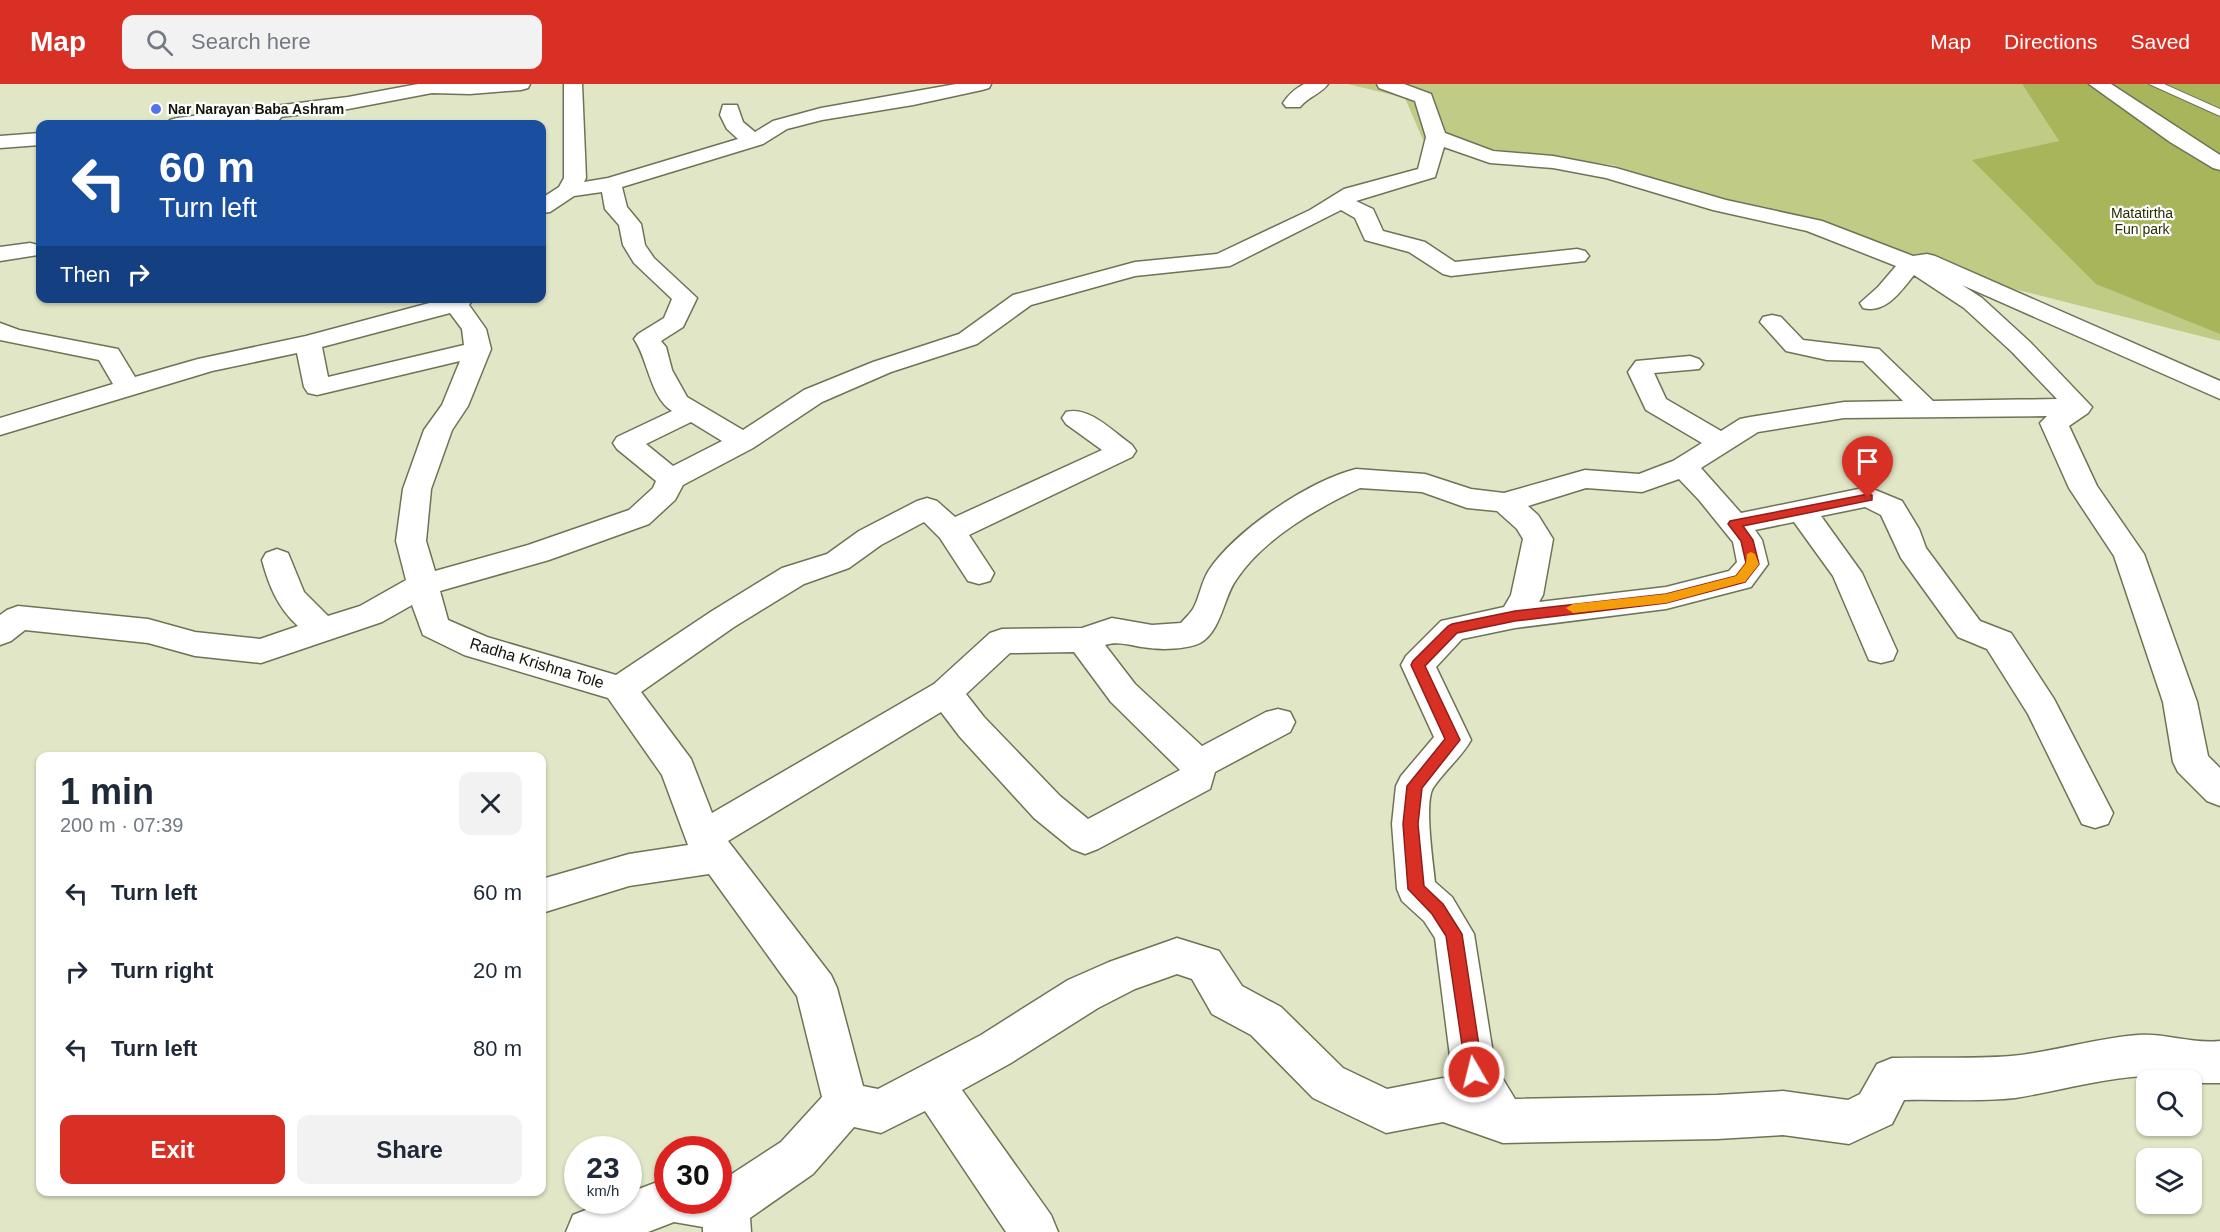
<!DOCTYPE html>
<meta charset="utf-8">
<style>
body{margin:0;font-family:Arial,sans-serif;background:#f2f2f3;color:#1f2937;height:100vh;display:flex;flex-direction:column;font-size:22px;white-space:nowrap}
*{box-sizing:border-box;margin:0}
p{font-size:20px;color:#747a83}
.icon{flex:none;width:33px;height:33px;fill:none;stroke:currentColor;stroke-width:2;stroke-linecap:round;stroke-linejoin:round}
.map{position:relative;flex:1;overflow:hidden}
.details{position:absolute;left:36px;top:668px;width:510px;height:444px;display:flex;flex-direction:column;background:#fff;border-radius:12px;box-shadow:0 2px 4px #0004}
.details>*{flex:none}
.guide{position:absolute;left:36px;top:36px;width:510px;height:183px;border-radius:12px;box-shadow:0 2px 4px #0004;background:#1a4fa0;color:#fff;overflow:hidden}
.tools{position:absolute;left:2136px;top:986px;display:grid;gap:12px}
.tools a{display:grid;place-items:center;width:66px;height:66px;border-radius:12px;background:#fff;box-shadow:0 2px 4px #0004;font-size:30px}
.speed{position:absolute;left:564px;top:1052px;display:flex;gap:12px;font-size:30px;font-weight:700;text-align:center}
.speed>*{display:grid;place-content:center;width:78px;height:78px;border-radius:50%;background:#fff;box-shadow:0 2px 4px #0004;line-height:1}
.speed small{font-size:15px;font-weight:400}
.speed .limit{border:9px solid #d22;background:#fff;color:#111}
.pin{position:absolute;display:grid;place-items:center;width:51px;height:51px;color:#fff;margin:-62px -26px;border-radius:50% 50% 50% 0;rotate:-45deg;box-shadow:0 0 6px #0007}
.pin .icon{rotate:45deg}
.me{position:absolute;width:66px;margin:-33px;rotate:352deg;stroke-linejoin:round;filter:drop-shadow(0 0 4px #0008)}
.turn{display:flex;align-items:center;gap:21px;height:126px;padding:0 24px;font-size:27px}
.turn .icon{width:78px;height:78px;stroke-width:2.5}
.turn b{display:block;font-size:42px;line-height:51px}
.then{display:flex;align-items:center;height:57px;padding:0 24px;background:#0003;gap:12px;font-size:22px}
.round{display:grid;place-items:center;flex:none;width:63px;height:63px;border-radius:12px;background:#f2f2f3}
.head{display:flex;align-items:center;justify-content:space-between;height:102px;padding:0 24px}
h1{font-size:36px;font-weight:800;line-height:45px}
.action{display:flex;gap:12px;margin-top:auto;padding:12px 24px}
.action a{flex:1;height:69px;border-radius:12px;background:#d93025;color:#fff;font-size:24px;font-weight:800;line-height:69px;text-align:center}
.action a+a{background:#f2f2f3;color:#1f2937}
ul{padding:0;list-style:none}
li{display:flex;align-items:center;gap:18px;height:78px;padding:0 24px}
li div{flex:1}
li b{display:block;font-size:22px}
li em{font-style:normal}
header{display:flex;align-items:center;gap:36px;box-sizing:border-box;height:84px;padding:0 30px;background:#d93025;color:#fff}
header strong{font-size:28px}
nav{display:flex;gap:33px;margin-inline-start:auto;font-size:21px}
.search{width:420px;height:54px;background:#f2f2f3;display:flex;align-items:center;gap:15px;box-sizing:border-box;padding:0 21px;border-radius:12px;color:#747a83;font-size:22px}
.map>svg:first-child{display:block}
.green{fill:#c0cb86}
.forest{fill:#a9b55b}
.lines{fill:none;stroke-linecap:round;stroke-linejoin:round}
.lane-casing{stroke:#6e7356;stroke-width:2}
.street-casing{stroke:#6e7356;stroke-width:3}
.secondary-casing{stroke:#6e7356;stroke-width:3}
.lane{fill:#fff;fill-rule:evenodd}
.street{fill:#fff;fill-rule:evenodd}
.secondary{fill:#fff;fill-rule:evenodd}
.route{fill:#d93025;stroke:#8d1f18;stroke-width:1.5}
.slow{fill:#f59e0b}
.poi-dot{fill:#5274e8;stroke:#fff;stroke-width:2}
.labels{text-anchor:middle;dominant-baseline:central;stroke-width:4.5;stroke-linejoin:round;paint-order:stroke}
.far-poi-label{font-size:14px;font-weight:bold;fill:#13150a;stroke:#fff;text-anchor:start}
.far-park-label{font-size:14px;fill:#292d06;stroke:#fff}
.street-label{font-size:16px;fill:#13150a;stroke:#fff}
</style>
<header>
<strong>Map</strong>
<div class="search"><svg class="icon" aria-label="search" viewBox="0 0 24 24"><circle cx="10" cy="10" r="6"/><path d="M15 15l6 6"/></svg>Search here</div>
<nav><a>Map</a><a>Directions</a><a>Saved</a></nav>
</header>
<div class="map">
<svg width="2220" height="1148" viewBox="0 0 2220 1148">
<rect width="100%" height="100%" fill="#e1e7c6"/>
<polygon class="green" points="1348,0 2022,0 2059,57 2220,93 2220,257 1911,179 1613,81 1423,56 1405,14"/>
<polygon class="forest" points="2022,0 2220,0 2220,250 2096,200 1972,76 2059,57"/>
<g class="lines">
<g class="lane-casing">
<polygon id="lane" points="2149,0 2164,0 2220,25 2220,32"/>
</g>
<g class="street-casing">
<g id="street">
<path d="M564 0H582L586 94 584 98 608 94 738 55 727 45 720 31 723 21H737L743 38 755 48 773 37 821 24 956 0H991L989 4 982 6 913 21 822 36 787 45 763 60 622 103 627 123 641 140 645 161 654 174 697 214 683 243 661 257 666 263 672 286 687 313 743 346 804 306 873 278 959 250 1013 211 1135 178 1217 170 1310 126 1344 105 1418 85 1426 53 1415 17 1379 4 1377 0H1404L1431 10 1445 49 1493 67 1553 72 1616 84 1726 116 1822 137 1913 172 1927 170 1935 172 2220 297V315L1962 201 1982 214 2030 258 2092 323 2088 329 2069 342 2097 402 2144 470 2197 618 2208 672 2220 684V722L2207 717 2178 688 2173 678 2163 618 2114 472 2069 404 2040 339 2047 332 1844 334 1758 348 1701 384 1741 429 1868 403 1902 417 1919 445 1926 464 1980 537 2011 549 2054 615 2113 729 2108 740 2095 744 2082 740 2028 630 1987 565 1958 553 1901 474 1881 431 1865 423 1821 432 1862 489 1897 567 1893 576 1881 579 1869 576 1833 492 1794 438 1755 446 1762 456 1768 480 1751 503 1666 525 1515 544 1462 555 1436 583 1471 656C1461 674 1444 687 1433 704 1424 719 1433 778 1435 798L1452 813 1474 850 1495 982 1515 1015 1717 1011 1783 1007 1848 1016 1860 1010 1877 980 1892 974C1932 973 1972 975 2011 972 2055 968 2095 954 2138 951 2166 949 2192 960 2220 957V999H2192V996C2176 996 2161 991 2146 992 2101 994 2059 1007 2015 1014 1979 1018 1940 1015 1904 1016L1892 1040 1849 1060 1783 1051 1717 1055 1503 1059 1443 1038 1386 1049 1313 1014 1251 951 1212 930 1192 895 1177 890 1135 905 1098 924 1011 979 962 1006 1051 1131 1058 1148H1006L925 1027 881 1049 854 1043 813 1090 750 1134 751 1148H703V1143L674 1138 648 1148H566L573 1131 611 1116H628V1109L668 1094V1116H718V1099L781 1058 822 1013 797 912 709 790 629 802 542 829V795L629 770 688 761 662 691 608 614 464 571 423 551 412 521 382 538 261 579 195 572 148 559 25 546 11 557 0 561V531L7 526 18 522 148 535 195 548 260 555 298 542C278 524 269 502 262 476L266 469 277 465 288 469 304 508 328 532 360 522 406 496 396 457 403 405 424 346 442 321 460 277 317 311 308 309 304 303 297 269 212 287 0 351V334L113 300 99 276 0 256V239L19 246 118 265 135 293 198 275 306 252 448 214H474L469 221 486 245 491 265 468 322 452 346 431 405 426 457 435 487 528 461 629 426 653 404 656 397 617 365 613 359 617 353 672 327C650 313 648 275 634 255L638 250 664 234 672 215 634 179 623 161 619 141 605 125 602 108 574 112 550 128 542 129V114L559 103 564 94ZM1444 63 1490 79 1553 84 1606 94 1713 126 1807 147 1896 182 1878 203 1860 219 1863 224C1886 230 1901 207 1914 191L1964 224 2012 268 2057 315 1933 317 1879 265 1803 256 1781 233 1772 231 1763 233 1760 238 1786 267 1827 276 1863 277 1903 317 1844 318 1750 333 1740 335 1721 347 1666 315 1654 289 1699 285 1703 280 1699 275 1690 272 1636 277 1628 288 1646 326 1702 359 1673 377 1639 390 1585 386 1504 409 1471 405 1425 390 1356 385C1309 397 1237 445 1209 486 1201 498 1200 513 1193 525 1190 530 1185 534 1181 539L1152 541 1112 534 1082 544 1002 545 990 549 934 600 712 729 691 675 641 608 734 543 804 500 849 484 881 461 924 438 940 454 968 497 979 500 990 497 994 489 969 451 1132 373 1136 367 1132 361C1113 348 1090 322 1066 328L1062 334 1066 340 1102 366 955 433 937 417 927 414 917 417 859 447 827 470 782 484 712 527 616 591 487 553 448 536 440 507 549 476 649 440 675 416 683 401 753 364 822 318 891 288 977 260 1031 221 1135 192 1230 182 1341 126 1355 134 1365 156 1409 168 1443 190 1451 192 1585 177 1589 172 1585 167 1577 165 1455 178 1425 158 1383 147 1373 125 1356 117 1435 93ZM450 229 462 245 464 261 328 293 322 263ZM691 338 722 357 673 382 646 360ZM1679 395 1699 416 1733 458 1737 478 1729 487 1666 503 1539 518 1543 511 1553 455 1538 431 1528 422 1586 404 1642 408ZM1360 404 1422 408 1467 424 1497 427 1517 445 1523 455 1511 511 1504 523 1441 537 1406 572 1401 581 1434 653 1401 692 1396 702 1392 740 1397 805 1402 817 1424 837 1435 854 1452 988 1457 999 1443 994 1387 1005 1343 984 1281 923 1242 902 1219 867 1177 854 1109 878 1068 896 981 951 878 1005 863 1002 837 904 831 891 728 757 941 628 960 653 1034 734 1072 765 1085 770 1098 765 1210 705 1215 688 1290 648 1295 638 1290 628 1278 625 1266 628 1202 662 1135 600 1105 561C1119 556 1135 563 1150 564 1163 566 1188 565 1200 559 1221 548 1224 512 1236 496 1264 454 1316 425 1360 404ZM1074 568 1111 618 1180 686 1088 735 1060 712 984 633 966 610 1010 569Z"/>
<path d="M1304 0H1328C1321 10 1309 12 1300 23H1286L1283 19C1289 10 1295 5 1304 0Z"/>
<polygon points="2089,0 2111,0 2220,71 2220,86 2213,84 2170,58"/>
<polygon points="275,23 282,25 285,29 275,40 255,40 268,25"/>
<polygon points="30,159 38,161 40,165 38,171 0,177 0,163"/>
</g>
</g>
<g class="secondary-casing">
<g id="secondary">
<polygon points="418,0 530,0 528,4 521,6 470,10 432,9 348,25 221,40 167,40 170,36 177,34 348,13"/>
<polygon points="40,49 40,61 0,64 0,52"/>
</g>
</g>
<use href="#lane" class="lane"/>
<use href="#street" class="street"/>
<use href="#secondary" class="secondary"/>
</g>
<polygon class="route" points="1868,410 1872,411 1872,416 1743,442 1753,456 1759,480 1745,498 1666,519 1515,537 1457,549 1425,582 1460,656 1422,704 1418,740 1424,802 1443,820 1462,850 1483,988 1480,995 1474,997 1467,995 1446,852 1432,830 1408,805 1403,740 1407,702 1445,655 1411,581 1413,577 1448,542 1452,540 1515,527 1666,510 1736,492 1746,479 1741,457 1728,440 1730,437"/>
<polygon class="slow" points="1751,468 1755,470 1759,480 1745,498 1740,499 1666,519 1573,529 1566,524 1573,520 1666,510 1736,492 1746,479 1747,470"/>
<circle class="poi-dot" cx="156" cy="25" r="6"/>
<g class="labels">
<g class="far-poi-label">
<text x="168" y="25">Nar Narayan Baba Ashram</text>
</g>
<g class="far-park-label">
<text x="2142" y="129">Matatirtha<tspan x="2142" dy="16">Fun park</tspan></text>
</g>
<g class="street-label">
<text transform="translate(537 579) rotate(17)">Radha Krishna Tole</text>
</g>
</g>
</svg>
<div class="tools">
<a><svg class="icon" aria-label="search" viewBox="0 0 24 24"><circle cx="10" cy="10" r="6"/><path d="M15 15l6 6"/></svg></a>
<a><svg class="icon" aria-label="layers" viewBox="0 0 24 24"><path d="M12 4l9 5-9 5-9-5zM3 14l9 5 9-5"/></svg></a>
</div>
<div class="speed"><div>23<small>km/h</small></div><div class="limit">30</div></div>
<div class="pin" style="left:1868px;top:414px;background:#d93025"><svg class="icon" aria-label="arrive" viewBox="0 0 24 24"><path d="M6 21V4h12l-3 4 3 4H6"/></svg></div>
<svg class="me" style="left:1474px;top:988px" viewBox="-20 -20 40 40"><circle r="17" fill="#d93025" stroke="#fff" stroke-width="3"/><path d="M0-11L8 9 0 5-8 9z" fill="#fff"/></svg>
<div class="guide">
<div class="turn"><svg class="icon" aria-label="left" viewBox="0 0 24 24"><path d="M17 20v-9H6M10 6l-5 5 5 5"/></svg><div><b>60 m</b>Turn left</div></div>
<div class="then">Then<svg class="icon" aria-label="right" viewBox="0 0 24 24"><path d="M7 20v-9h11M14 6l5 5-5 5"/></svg></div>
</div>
<section class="details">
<div class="head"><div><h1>1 min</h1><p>200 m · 07:39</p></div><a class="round"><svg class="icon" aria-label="close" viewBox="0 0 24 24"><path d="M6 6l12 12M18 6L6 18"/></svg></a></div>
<ul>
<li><svg class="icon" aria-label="left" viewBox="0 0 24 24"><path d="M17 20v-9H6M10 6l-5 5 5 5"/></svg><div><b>Turn left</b></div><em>60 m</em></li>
<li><svg class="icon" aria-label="right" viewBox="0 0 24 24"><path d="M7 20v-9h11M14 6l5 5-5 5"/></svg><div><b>Turn right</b></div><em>20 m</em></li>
<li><svg class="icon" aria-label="left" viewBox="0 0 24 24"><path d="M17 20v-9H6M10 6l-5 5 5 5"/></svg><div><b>Turn left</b></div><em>80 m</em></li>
</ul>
<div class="action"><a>Exit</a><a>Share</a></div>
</section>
</div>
